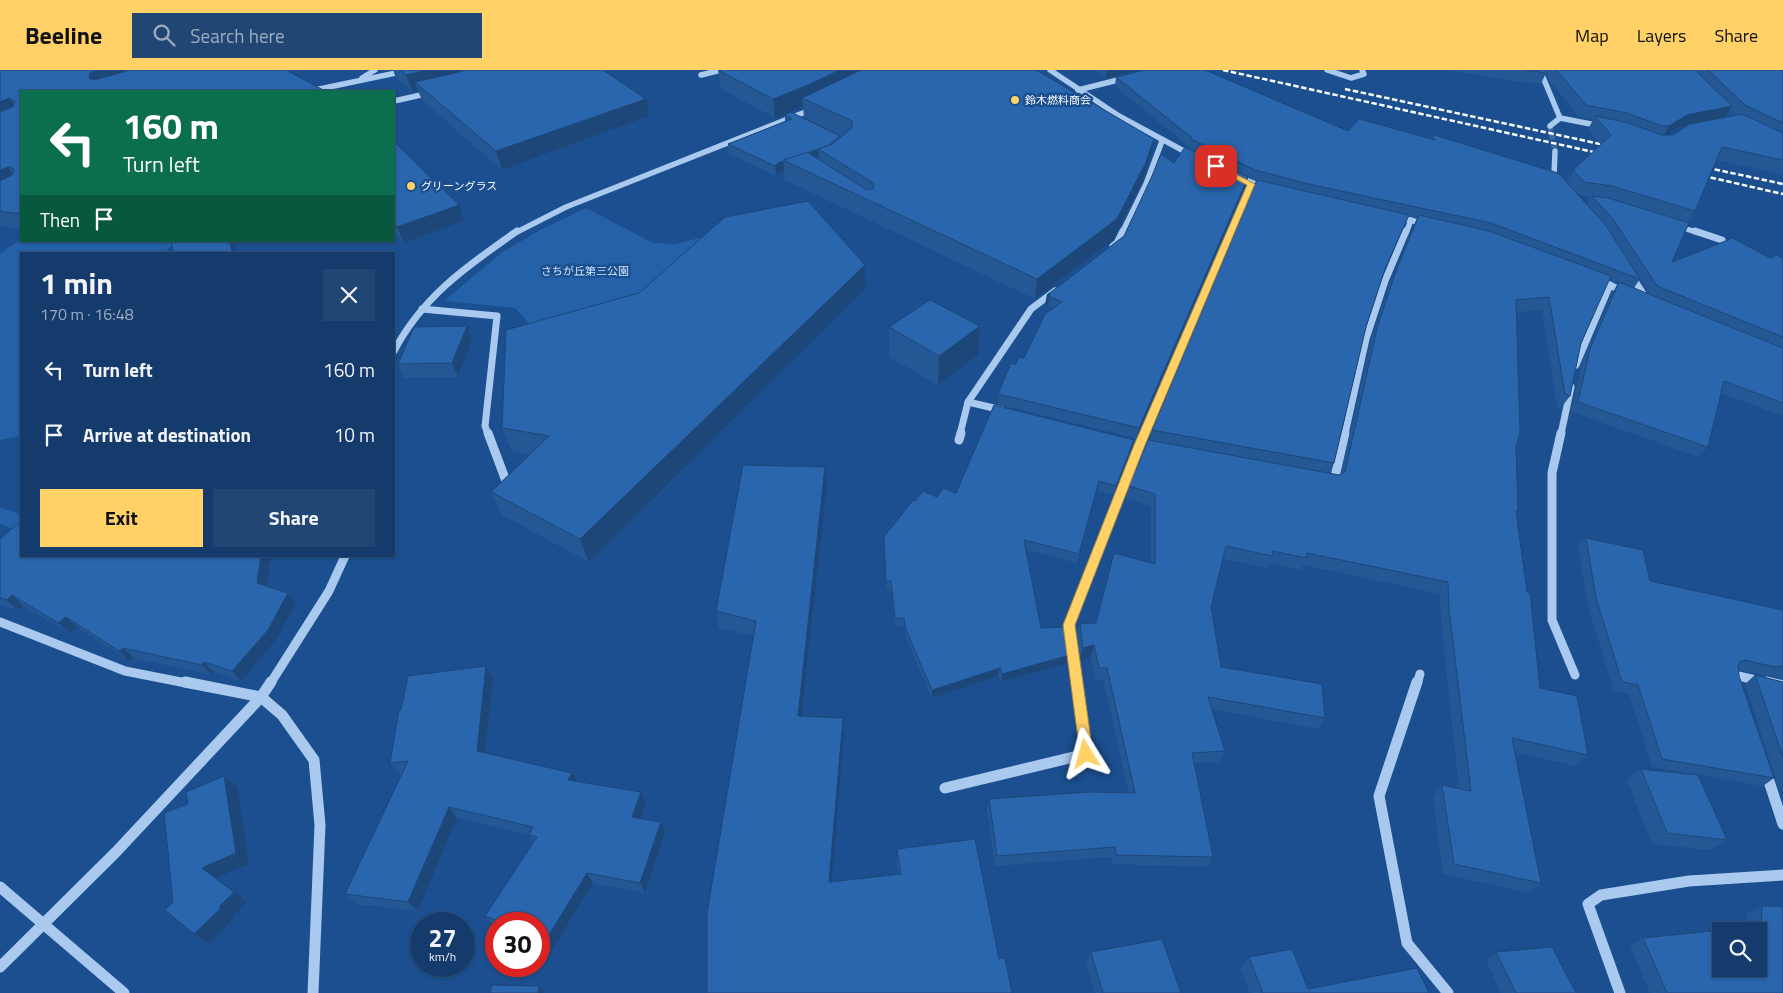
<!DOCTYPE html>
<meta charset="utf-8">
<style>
body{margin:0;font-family:"Titillium Web","Noto Sans JP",sans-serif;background:#214673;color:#f1f3f6;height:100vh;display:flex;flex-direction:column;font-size:19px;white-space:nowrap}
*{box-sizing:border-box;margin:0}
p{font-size:16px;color:#9dadc1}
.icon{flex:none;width:28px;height:28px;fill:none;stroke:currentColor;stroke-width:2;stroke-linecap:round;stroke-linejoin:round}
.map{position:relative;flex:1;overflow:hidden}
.drawer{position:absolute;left:20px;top:182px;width:375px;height:305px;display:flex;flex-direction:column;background:#143b6b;border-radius:0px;box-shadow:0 1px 4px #0004,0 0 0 1px #33557e}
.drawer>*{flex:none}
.top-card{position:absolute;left:20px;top:20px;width:375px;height:152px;border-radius:0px;box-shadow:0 1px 4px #0004,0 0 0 1px #33557e;background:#0b6e4f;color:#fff;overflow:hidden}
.tools{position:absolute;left:1712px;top:852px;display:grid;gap:10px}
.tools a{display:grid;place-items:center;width:55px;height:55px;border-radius:0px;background:#143b6b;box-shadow:0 1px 4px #0004,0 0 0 1px #33557e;font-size:25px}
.speed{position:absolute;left:410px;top:842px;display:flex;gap:10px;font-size:25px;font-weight:700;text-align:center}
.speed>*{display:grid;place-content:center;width:65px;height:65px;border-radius:50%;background:#143b6b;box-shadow:0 1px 4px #0004,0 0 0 1px #33557e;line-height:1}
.speed small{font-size:12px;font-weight:400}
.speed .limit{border:8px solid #d22;background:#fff;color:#111}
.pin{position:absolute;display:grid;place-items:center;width:42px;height:42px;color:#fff;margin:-21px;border-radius:10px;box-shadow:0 2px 8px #0006}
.me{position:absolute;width:55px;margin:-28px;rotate:352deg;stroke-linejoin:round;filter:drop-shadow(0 0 4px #0008)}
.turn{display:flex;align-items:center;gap:18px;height:105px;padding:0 20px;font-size:22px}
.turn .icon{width:65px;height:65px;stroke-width:2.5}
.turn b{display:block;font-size:35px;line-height:42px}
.then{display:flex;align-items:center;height:48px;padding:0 20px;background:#0003;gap:10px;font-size:19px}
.round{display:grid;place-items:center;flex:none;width:52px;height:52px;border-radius:0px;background:#214673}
.overview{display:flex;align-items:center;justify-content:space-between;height:85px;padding:0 20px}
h1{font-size:30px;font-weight:700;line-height:38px}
.primary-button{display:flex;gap:10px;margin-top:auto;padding:10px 20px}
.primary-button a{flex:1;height:58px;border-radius:0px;background:#ffd166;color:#111;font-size:20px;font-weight:700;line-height:58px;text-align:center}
.primary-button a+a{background:#214673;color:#f1f3f6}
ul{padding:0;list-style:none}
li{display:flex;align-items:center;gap:15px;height:65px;padding:0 20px}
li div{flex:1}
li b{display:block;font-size:19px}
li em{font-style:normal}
header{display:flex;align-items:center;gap:30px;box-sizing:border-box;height:70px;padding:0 25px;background:#ffd166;color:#111}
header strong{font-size:24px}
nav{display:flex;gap:28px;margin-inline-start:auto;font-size:18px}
.search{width:350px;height:45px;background:#214673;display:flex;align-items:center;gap:12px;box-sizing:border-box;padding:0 18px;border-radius:0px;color:#9dadc1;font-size:19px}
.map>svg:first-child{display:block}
.green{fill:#2461a8}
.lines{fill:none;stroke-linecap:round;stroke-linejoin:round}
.minor-tunnel{stroke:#3d69a0;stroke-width:5.5;stroke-dasharray:5.5 3;stroke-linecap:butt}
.minor-far3{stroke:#a9c9ee;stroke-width:5.5}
.minor-far2{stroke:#a9c9ee;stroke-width:7}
.minor-far1{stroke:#a9c9ee;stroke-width:9}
.minor{stroke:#a9c9ee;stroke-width:11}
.rail{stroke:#fff;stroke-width:2.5;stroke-dasharray:5.5 2.5;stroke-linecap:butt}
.wall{fill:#245895;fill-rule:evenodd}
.shaded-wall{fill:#1d4779}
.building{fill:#2a66ad;stroke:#1d4779;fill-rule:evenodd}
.route{fill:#ffd166;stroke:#a68842}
.poi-dot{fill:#ffd166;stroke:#1b4f8f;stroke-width:2}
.labels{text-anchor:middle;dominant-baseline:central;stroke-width:5;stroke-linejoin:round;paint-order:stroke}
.far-poi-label{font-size:11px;fill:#fff;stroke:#1b4f8f;text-anchor:start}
.far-park-label{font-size:11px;fill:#cfe3fa;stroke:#1b4f8f}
</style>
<header>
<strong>Beeline</strong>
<div class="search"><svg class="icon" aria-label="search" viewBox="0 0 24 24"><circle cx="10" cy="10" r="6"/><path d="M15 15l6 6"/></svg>Search here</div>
<nav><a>Map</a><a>Layers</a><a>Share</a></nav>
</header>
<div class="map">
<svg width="1783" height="923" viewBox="0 0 1783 923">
<rect width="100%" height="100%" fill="#1b4f8f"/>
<g class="green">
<polygon points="586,138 653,173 675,174 716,164 642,244 543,269 515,238 444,231 501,183 540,160"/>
<polygon points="21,169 21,171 173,171 173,174 163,184 21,184 21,366 0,370 0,184"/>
<polygon points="0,438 21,444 21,462 0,454"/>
</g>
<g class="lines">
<polyline class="minor-tunnel" points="1550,56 1555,81"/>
<g class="minor-far3">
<polyline points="1050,0 1119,46 1193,86"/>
<polyline points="1327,0 1351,8 1364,4 1362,0"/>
<polyline points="1540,0 1560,48 1550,56"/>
<polyline points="701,5 721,0"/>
<polyline points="362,8 375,0"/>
<polyline points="1078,20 1126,8"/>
<polyline points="310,21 410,0"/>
<polyline points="394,31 430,23"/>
<polyline points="1560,48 1601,56"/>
<polyline points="1555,81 1554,106 1558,110"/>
<polyline points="1236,106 1266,118"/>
<polyline points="1396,147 1427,154"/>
<polyline points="1677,156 1699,163"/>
<polyline points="515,163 566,137 813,39"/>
<polyline points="1122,163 1146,114 1162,71"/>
<polyline points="1230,163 1251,114"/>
<polyline points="1406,163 1411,150"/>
</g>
<g class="minor-far2">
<polyline points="1695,161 1722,170"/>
<polyline points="1113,176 1117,173 1123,161"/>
<polyline points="1631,205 1647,230"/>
<polyline points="1598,210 1625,222"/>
<polyline points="422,239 497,246 485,356 488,364"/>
<path d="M394 281C423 226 467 196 517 161"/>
<polyline points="1576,295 1610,215"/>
<polyline points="968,332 1002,340"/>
<polyline points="960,364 968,332 1031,239 1055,221"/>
<polyline points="1145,364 1231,161"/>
<polyline points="1345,364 1366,269 1385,211 1406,161"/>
<polyline points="1561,364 1571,317"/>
</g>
<g class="minor-far1">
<polyline points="488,363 509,419"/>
<polyline points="1561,363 1552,403 1552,550 1575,605"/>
<polyline points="959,370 961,363"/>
<polyline points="1330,411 1334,411 1345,363"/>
<polyline points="0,552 125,601 191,614"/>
<polyline points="1735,609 1734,605 1773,614"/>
<polyline points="270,614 329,521 345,486"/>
<polyline points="1077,614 1069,555 1145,363"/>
<polyline points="1417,614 1420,604"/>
</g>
<g class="minor">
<polyline points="185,612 261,627 282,645 314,690 320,755 313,923"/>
<polyline points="1417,612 1379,726 1407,873 1448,923"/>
<polyline points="1767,612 1783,616"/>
<polyline points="1766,702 1783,754"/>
<polyline points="945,718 1086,684 1077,612"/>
<polyline points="0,817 124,923"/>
<polyline points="0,897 116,782 261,627 271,612"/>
<polyline points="1620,923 1588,834 1601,825 1689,811 1783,805"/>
</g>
<g class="rail">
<polyline points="1223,0 1607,85"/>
<polyline points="1345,19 1614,77"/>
<polyline points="1699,96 1783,114"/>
<polyline points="1695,104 1783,124"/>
</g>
</g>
<g class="wall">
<polygon points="0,0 21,21 21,159 0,156"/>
<polygon points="393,0 603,0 649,46 502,100 422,30 418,21 413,22 396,8"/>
<polygon points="718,0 1154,69 1150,89 1142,112 1113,170 1035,229 785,110 784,101 778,103 776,106 729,84 728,74 785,51 785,45 840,66 840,67 842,66 804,47 803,37 775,48 721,19"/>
<polygon points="1095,0 1140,0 1106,8"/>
<path d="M1448 0H1783V105L1717 90 1695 141 1687 153 1672 192 1770 188 1783 189V346L1721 323 1708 377 1699 387 1571 342 1583 289 1613 222 1618 213 1609 210 1581 273 1570 326 1561 338 1557 337 1542 240 1517 242 1516 377 1518 441 1516 444 1540 618 1588 685 1576 696 1515 682 1541 813 1529 823 1443 804 1433 726 1442 715 1459 719 1441 551 1440 524 1303 495 1301 500 1269 493 1267 498 1223 489 1211 537 1221 597 1325 648 1317 659 1212 639 1225 681 1219 692 1194 693 1213 787 1207 797 1112 794 1111 787 995 796 987 740 989 729 1129 723 1103 609 1095 610 1091 587 1080 590 1077 565 1080 554 1096 553 1151 493V436L1126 429 1129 416 1149 370 1152 360 1256 111 1248 107 1245 116 1136 368 997 334 998 324 1015 295 1024 288 1053 238 1048 236V234L1045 235 1047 225 1124 166 1174 93 1189 78V77L1115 16 1116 7 1348 61 1429 68 1431 64 1567 112 1573 100 1601 75 1588 59 1593 50 1579 47 1554 16H1552L1546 3 1541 14 1512 11ZM1730 40 1735 45 1725 47ZM1687 56 1673 65H1667L1679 57ZM1578 125 1591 127 1587 134ZM1408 146 1417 148 1390 213 1371 270 1341 404 1339 405 1330 403 1334 393 1366 257 1385 199ZM1640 209 1649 224 1634 218Z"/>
<polygon points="394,72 464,151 404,173 394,162"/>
<polygon points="865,195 866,218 589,492 502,445 491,422 530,385 512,382 502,358"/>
<polygon points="980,256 978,285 938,315 889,287 889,257"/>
<polygon points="472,270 458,307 404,308 398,294"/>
<polygon points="1134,370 1132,379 1114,425 1096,420 1077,493 1026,480 1041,558 1068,593 1001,612 998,606 932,628 906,568 904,556 895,557 891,520 886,520 884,467 915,431 956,423"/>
<polygon points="825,397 827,415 802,646 843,648 844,664 832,812 899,804 897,793 897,779 975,769 707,923 753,566 719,558 716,541"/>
<polygon points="1586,468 1650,511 1783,540 1783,609 1769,605 1764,605 1739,600 1739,606 1774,708 1763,716 1652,697 1629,624 1614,621 1588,537 1578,477"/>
<polygon points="0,469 21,486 271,486 267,516 296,533 276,570 241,611 214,602 211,605 134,588 129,591 77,557 70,563 23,536 18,540 0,535"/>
<polygon points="1755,605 1783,612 1783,720 1779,719 1745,614"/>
<polygon points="493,608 485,683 576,712 641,722 646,733 640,749 665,763 645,823 593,813 546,890 539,886 539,854 496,854 496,856 494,855 485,846 533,772 529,765 457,748 418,841 356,834 345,824 402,705 400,705 390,693 401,640"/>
<polygon points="1641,699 1727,770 1710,780 1652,774 1627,710"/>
<polygon points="1762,836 1783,923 1650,923 1630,875 1643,868 1746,857 1747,844"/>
<polygon points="1091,882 1181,923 1095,923 1086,893"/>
<polygon points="1496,882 1576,923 1501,923 1486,890"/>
<polygon points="1249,887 1308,919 1429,923 1250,923 1240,898"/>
</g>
<g class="shaded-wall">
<polygon points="98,0 155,0 99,17 89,8 90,3"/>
<polygon points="428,0 497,0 415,12 418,21 413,22 406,5"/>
<polygon points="840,0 879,0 802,28 803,37 775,48 773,29"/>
<polygon points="1107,0 1140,0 1106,8"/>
<polygon points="9,28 20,44 0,52 0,32"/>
<polygon points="646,29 649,46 502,100 496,81"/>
<polygon points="1732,36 1724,48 1679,57 1662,68 1669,56 1687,45"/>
<polygon points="1154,69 1150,89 1142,112 1113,170 1035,229 1037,209"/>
<polygon points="818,79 819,89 796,96 784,91"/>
<polygon points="783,91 784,101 778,103 776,106 775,96 778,93"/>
<polygon points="8,97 19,113 0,122 0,100"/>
<polygon points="1248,107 1245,116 1136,368 1139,358"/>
<polygon points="459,135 464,151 404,173 397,157"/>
<polygon points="229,171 246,171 234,174 237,184 233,184"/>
<polygon points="865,195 866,218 589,492 580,469"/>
<polygon points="1050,223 1049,226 1048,234 1045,235 1047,225"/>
<polygon points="467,256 472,270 458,307 452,293"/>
<polygon points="980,256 978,285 938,315 939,286"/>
<polygon points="1134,370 1132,379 1114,425 1116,416"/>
<polygon points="825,397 827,415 800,662 798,646"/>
<polygon points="261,486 271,486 266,523 257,513"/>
<polygon points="288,523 296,533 276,570 241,611 232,601"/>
<polygon points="12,525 23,536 18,540 7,530"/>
<polygon points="66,547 77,557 70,563 58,553"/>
<polygon points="1094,575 1091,587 1080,590 1083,578"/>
<polygon points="123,578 134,588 129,591 119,581"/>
<polygon points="1070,585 1068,593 1001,612 1002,604"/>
<polygon points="204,592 214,602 211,605 202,595"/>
<polygon points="486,596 493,608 484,693 477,681"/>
<polygon points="1000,598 998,606 932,628 932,620"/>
<polygon points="843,648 844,664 831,825 829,812"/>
<polygon points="572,703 578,714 568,710"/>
<polygon points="224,706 237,717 249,794 216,808 247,832 232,847 234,848 209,874 194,864 219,837 202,798"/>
<polygon points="641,722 646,733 637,758 632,747"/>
<polygon points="449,737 457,748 418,841 408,832"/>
<polygon points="661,752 665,763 645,823 640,813"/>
<polygon points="587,803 593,813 546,890 539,881"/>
<polygon points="539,916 545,923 538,923"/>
</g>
<g class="building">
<polygon points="0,0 98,0 90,3 89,8 94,10 130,0 286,0 325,21 21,21 21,144 0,141 0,111 12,105 14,100 12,97 8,97 0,100 0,42 13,37 15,31 9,28 0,32"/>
<polygon points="401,0 428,0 406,5"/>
<polygon points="466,0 603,0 646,29 496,81 415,12 451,4"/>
<polygon points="718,0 840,0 808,15 773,29"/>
<polygon points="861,0 1036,0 1154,69 1146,92 1117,149 1037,209 783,90 807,82 867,120 873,119 874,115 872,112 818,79 832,74 852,58 852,51 802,28"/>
<polygon points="1145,0 1205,0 1348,61 1359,49 1435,70 1431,64 1558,103 1605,154 1640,209 1491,153 1313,115 1255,100 1191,69 1192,68 1116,7"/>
<polygon points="1525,0 1546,0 1547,3"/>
<polygon points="1556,0 1695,0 1732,36 1687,45 1669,56 1662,56 1627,43 1586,35 1560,4 1558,4"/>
<polygon points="1708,0 1783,0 1783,53 1745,35"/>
<polygon points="791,42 840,66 829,75 818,79 819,79 783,90 784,91 778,93 775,96 728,74 792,49 785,45"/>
<polygon points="1742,44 1783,63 1783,90 1722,77 1695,141 1612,116 1584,112 1573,100 1611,65 1595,46 1625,52 1662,65 1673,65 1690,54"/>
<polygon points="394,72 459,135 397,157 394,153"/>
<polygon points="1185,77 1248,107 1139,358 998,324 1011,293 1015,295 1019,287 1024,288 1045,244 1062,232 1049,226 1050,223 1047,225 1124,166 1152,106 1161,84 1174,93"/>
<polygon points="1257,110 1409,145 1385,199 1366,257 1334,393 1152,360"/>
<polygon points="1592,126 1608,128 1689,153 1672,192 1733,168 1770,188 1777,185 1783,189 1783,267 1657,216 1613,149"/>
<polygon points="808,131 865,195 580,469 491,422 549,366 502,358 506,260 639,223 725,147"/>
<polygon points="1419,145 1489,161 1611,206 1581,273 1570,326 1565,324 1549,227 1516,230 1520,362 1516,377 1518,441 1516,441 1527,522 1530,523 1540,618 1577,626 1588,685 1512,668 1541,813 1454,794 1442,715 1471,721 1449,539 1448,512 1307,483 1307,488 1273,481 1272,486 1226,476 1211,537 1221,597 1322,614 1325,648 1208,627 1225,681 1192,683 1213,787 1116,785 1115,777 997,786 989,729 1089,722 1135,723 1107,598 1099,598 1094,575 1083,578 1080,554 1096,553 1114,483 1155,494 1155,424 1129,416 1148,370 1339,405 1345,402 1377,258 1396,201"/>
<polygon points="171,171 229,171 233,184 174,184"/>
<polygon points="1619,212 1783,278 1783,333 1724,311 1708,377 1578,332 1590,279"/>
<polygon points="930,230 980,256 939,286 889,257"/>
<polygon points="467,256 452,293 398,294 414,257"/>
<polygon points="994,335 1134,370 1116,416 1099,411 1079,484 1024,470 1041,558 1066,557 1070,585 1002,604 1000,598 932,620 906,560 904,548 895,549 891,511 886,511 884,467 913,430 915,431 923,421 937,427 943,418 956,423"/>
<polygon points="743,395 825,397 798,646 843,648 829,812 901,804 897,779 975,769 999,889 1005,888 1012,923 707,923 707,843 756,551 716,541"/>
<polygon points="21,451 21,486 261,486 257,513 288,523 268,560 232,601 204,592 202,595 123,578 119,581 66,547 58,553 12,525 7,530 0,528 0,469"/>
<polygon points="1586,468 1643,480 1650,511 1783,540 1783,597 1780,596 1774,597 1745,590 1740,592 1738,595 1739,606 1774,708 1662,689 1638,615 1622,612 1596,528"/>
<polygon points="486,596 477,681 572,703 568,710 641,722 632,747 661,752 640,813 587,803 539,881 539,854 500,854 501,852 485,846 537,767 529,765 533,757 449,737 408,832 345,824 408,691 390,693 399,640 401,640 408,606"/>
<polygon points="1755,605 1783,612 1783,687"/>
<polygon points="1641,699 1698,705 1727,770 1667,763"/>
<polygon points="224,706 236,783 202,798 234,822 219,837 221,838 194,864 165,840 173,832 164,743 188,734 186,722"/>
<path d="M1762 836 1783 837V923H1667L1643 868 1761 856ZM1721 861H1759V899H1721Z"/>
<polygon points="1162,869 1181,923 1103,923 1091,882"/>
<polygon points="1552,877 1576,923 1516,923 1496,882"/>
<polygon points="1292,879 1308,919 1417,898 1429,923 1263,923 1249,887"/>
<polygon points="492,915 539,916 538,923 490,923"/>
</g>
<polygon class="route" points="1216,94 1255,114 1145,375 1075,555 1093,684 1091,689 1086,690 1082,689 1080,684 1063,555 1134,375 1247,115 1213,98 1212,96"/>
<g class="poi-dot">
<circle cx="1015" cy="30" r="5"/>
<circle cx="411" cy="116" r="5"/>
</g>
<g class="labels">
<g class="far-poi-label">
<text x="1025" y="30">鈴木燃料商会</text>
<text x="421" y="116">グリーングラス</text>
</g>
<g class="far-park-label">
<text x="585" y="201">さちが丘第三公園</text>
</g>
</g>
</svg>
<div class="tools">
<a><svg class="icon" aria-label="search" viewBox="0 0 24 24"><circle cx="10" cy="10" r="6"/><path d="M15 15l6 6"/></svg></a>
</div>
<div class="speed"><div>27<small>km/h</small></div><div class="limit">30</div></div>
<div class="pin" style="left:1216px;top:96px;background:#d93025"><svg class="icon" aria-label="arrive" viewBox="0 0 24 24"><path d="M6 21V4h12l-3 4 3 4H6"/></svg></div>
<svg class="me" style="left:1086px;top:684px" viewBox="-20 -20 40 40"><path d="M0-17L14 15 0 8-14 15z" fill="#ffd166" stroke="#fff" stroke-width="4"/></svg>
<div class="top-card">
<div class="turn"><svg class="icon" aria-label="left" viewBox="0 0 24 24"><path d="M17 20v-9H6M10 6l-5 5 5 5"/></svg><div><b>160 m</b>Turn left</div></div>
<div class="then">Then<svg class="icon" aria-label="arrive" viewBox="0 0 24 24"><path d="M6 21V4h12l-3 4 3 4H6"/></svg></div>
</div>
<section class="drawer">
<div class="overview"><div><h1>1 min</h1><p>170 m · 16:48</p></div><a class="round"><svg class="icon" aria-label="close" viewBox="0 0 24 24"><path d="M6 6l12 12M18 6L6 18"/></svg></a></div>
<ul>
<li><svg class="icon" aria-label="left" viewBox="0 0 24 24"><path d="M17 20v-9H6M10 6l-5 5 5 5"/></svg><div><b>Turn left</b></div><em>160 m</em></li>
<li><svg class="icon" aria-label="arrive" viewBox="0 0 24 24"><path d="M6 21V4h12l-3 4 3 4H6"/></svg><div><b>Arrive at destination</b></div><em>10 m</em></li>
</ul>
<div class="primary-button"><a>Exit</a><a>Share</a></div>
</section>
</div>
